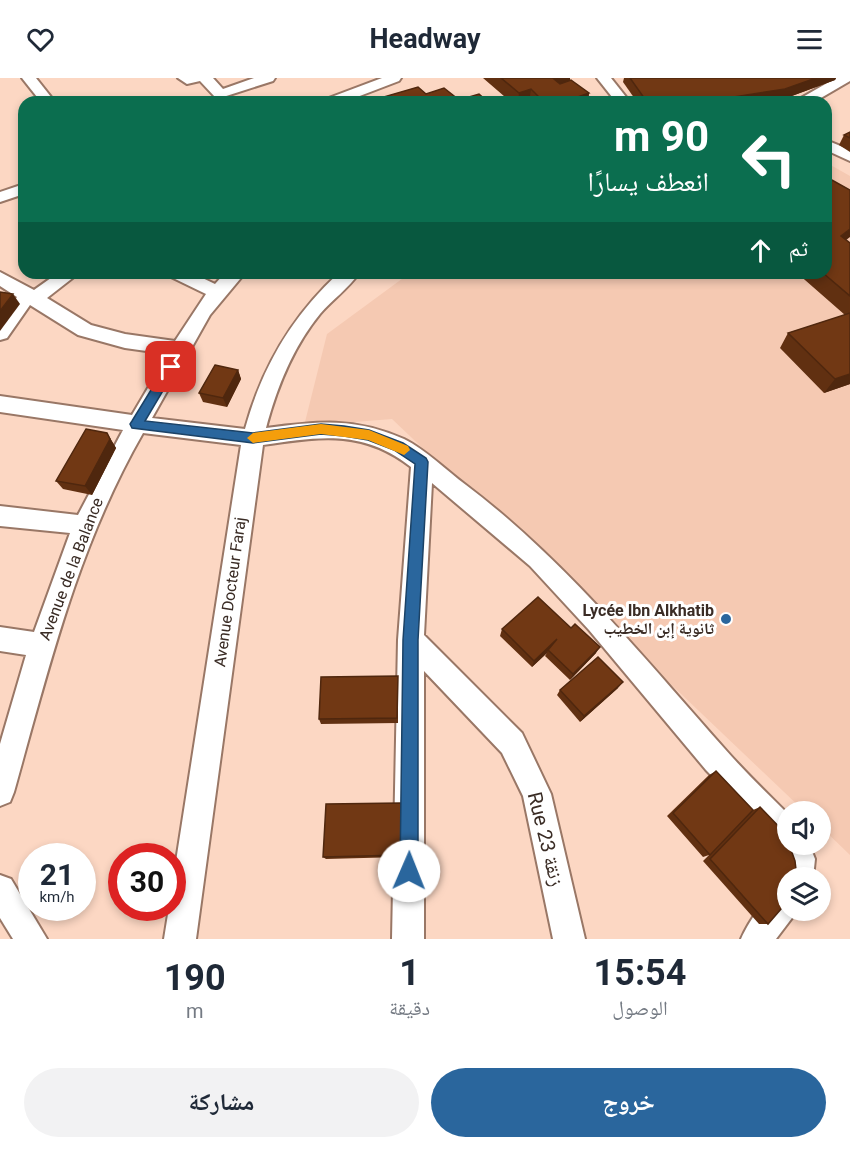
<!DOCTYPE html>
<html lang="ar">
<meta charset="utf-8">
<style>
body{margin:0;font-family:Roboto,"Noto Naskh Arabic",sans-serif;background:#f2f2f3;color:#1f2937;direction:rtl;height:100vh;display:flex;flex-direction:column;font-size:22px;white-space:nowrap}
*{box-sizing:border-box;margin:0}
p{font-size:20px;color:#747a83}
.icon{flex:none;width:33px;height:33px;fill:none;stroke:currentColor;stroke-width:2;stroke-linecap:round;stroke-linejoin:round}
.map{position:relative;height:861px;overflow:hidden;direction:ltr}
.sheet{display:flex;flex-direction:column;background:#fff;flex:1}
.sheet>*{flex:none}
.guide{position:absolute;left:18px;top:18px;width:814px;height:183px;border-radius:18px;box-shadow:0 3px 9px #0003;direction:rtl;background:#0b6e4f;color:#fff;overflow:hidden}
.fabs{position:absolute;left:777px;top:723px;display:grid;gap:12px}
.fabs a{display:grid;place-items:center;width:54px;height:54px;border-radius:50%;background:#fff;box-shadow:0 3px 9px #0003;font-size:30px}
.speed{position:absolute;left:18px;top:765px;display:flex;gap:12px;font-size:30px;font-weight:700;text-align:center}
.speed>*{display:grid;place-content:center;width:78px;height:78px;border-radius:50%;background:#fff;box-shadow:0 3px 9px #0003;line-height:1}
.speed small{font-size:15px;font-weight:400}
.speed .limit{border:9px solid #d22;background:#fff;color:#111}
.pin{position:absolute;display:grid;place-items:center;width:51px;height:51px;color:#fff;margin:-26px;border-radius:12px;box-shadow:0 3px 9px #0006}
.me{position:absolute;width:66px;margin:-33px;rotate:1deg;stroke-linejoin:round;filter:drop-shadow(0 0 4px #0008)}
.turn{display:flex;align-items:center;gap:21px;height:126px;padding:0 24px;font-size:27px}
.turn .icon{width:78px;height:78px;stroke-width:2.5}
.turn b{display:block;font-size:42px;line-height:51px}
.then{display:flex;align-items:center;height:57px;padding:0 24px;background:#0003;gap:12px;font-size:22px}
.eta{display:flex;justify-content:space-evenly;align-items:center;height:102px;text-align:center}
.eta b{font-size:36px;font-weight:700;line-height:42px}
.action{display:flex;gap:12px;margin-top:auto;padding:12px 24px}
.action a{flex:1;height:69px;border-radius:36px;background:#2a669d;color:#fff;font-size:24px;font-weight:700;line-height:69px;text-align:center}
.action a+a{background:#f2f2f3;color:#1f2937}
header{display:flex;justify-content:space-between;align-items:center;height:78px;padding:0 24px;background:#fff;font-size:27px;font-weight:700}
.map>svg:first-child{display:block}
.built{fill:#f5c9b2}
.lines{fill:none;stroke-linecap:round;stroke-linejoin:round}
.minor-casing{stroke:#976;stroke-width:4}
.minor{fill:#fff;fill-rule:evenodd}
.wall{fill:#613011}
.shaded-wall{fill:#4f270e}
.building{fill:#713814;stroke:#4f270e;stroke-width:1.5}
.route{fill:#2a669d;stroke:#1b4266;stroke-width:1.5}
.slow{fill:#f59e0b}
.poi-dot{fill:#2a669d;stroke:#fff;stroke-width:2}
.labels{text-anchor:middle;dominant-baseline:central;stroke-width:6;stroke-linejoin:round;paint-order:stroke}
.street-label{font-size:16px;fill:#3a2c25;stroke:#fff}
.poi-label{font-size:16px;font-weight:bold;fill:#3a2c25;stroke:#fff;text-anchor:end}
.near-street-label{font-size:20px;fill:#3a2c25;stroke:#fff}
</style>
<header><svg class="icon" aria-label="menu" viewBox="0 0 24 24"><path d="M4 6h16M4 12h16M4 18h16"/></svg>Headway<svg class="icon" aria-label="heart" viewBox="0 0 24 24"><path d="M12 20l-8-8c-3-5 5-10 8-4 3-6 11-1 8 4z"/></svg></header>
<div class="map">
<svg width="850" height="861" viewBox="0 0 850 861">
<rect width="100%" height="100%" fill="#fcd7c3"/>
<polygon class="built" points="827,85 850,98 850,777 821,749 820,734 804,733 392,341 304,348 327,256 410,195 826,195"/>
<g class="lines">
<g class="minor-casing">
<g id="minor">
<polygon points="22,0 36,0 55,24 41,24"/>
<polygon points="178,0 213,0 223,11 254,0 275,0 273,3 220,20 215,19 200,3 187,6"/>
<polygon points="382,0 401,0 399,3 344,24 324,24 326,21"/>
<polygon points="597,0 611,0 630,24 616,24"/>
<polygon points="836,0 850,0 850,3 814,24 794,24"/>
<polygon points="826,62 850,72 850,83 826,72"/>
<polygon points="24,106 24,116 0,124 0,114"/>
<path d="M0 194 34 212 58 195H79L47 220 91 247 125 256 175 263 206 216 171 199 168 195H192L215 206 225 195H245L210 237 152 340 245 351C262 289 292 238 339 195H359C349 210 332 222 320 236 293 269 277 309 266 350 318 343 354 339 404 361 425 371 447 393 466 407 565 482 642 578 724 670 744 693 766 714 788 736V766H809L815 781 813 800H788V832H798L776 861H741C748 845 769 812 785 806 780 794 786 783 780 768L706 692 589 552 530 488 432 405 424 557 522 655 551 716 585 861H553L523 718 502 675 424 593V861H392L398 562 411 389C362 351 320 359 263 367L196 861H164L169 830H172V809L241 367 143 355C78 468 49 589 14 714L10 724 0 728V666L26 577 0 573V549L34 554 70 455 0 448V428L78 437 123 352 0 334V318L132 337 168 276 125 270 78 257 30 227 7 260 0 262V241L17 219 0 208Z"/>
<polygon points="0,797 11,801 47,861 13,861 0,840"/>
</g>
</g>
<use href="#minor" class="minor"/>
</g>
<g class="wall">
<polygon points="483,0 570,0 570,3 589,15 588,24 511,24"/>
<polygon points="624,0 836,0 835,2 781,22 766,24 637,24 623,4"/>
<polygon points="850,54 850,74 839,67 844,57"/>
<polygon points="846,162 850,165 850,306 824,315 780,270 788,255 845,237 797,195 826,195"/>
<polygon points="238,292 241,301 227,329 203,324 199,315"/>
<polygon points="107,355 116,370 92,417 63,411 56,403"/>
<polygon points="571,550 596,575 570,602 545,578 547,575 532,589 500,558 502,551"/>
<polygon points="398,604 398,645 321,646 319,641"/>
<polygon points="618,610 580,644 557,617 560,612"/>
<polygon points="716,693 753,732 760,729 768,846 759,846 703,783 709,777 703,779 667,738 709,697"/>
<polygon points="401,725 401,779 326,781 323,779"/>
</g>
<g class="shaded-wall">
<polygon points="557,0 570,0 569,11 552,16 554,1"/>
<polygon points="816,0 836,0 835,2 781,22 766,24 702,24"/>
<polygon points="531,11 529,24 518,24 519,15"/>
<polygon points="589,15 588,24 575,24 575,20"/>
<polygon points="850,151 850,159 832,173 841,158"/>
<polygon points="13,216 20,226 0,253 0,233"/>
<polygon points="238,292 241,301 227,329 223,320"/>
<polygon points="850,296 850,306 824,315 835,301"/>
<polygon points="107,355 116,370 92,417 85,408"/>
<polygon points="557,561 548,572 547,575 532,589 534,583"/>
<polygon points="600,569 596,575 570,602 573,596"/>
<polygon points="623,604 618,610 580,644 584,638"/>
</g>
<g class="building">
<polygon points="501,0 557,0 554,1 560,6 571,2 589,15 575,20 580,24 544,24 531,11 519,15"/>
<polygon points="630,0 816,0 785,11 702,24 647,24"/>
<polygon points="418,9 426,16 444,10 459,22 452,24 384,24 380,20"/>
<polygon points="479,16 488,24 452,24"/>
<polygon points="850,54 850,60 844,57"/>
<polygon points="830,101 850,112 850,151 841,158 850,165 850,218 823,195 826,195 826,104"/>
<polygon points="0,214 13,216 0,233"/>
<polygon points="850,235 850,296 835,301 788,255"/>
<polygon points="215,287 238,292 223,320 199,315"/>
<polygon points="86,351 107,355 110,361 85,408 56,403"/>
<polygon points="538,519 571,550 575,546 600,569 573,596 548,572 557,561 534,583 502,551"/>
<polygon points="598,579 623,604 584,638 560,612"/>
<polygon points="398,598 397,640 319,641 321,599"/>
<polygon points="716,693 753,732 710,777 673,735"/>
<polygon points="401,725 401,777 323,779 326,726"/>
<polygon points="760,729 784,754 788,763 788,766 789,766 795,783 797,800 788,800 788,823 768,846 710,781"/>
</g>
<polygon class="route" points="171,285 177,289 145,343 253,355 321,346 344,348 369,352 403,365 426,380 428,384 418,562 418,793 415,800 409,802 403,800 400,793 403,562 415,386 394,372 368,362 344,358 321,356 253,365 132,350 130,346 132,343 167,286"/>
<polygon class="slow" points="321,346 369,352 408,368 410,372 404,377 368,362 321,356 253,365 247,360 253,355"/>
<circle class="poi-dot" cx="726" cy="541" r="6"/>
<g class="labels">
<g class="street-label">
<text transform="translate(71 491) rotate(-69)">Avenue de la Balance</text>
<text transform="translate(230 514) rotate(-82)">Avenue Docteur Faraj</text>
</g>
<g class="poi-label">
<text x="714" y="532">Lycée Ibn Alkhatib<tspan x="714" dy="18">ثانوية إبن الخطيب</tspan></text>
</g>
<g class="near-street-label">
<text transform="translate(546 761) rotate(76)">Rue 23 زنقة</text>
</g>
</g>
</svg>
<div class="fabs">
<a><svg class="icon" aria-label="sound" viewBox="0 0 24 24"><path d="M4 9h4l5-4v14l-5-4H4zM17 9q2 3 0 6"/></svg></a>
<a><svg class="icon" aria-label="layers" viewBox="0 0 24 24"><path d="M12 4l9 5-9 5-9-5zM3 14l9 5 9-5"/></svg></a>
</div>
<div class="speed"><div>21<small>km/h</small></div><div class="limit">30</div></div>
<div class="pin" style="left:171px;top:289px;background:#d93025"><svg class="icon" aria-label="arrive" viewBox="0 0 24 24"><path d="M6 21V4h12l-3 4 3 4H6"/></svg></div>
<svg class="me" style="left:409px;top:793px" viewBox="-20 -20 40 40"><circle r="19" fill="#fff"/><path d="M0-13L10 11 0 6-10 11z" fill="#2a669d"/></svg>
<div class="guide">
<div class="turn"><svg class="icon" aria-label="left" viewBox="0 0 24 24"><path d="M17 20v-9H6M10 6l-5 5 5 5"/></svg><div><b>90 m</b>انعطف يسارًا</div></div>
<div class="then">ثم<svg class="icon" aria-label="ahead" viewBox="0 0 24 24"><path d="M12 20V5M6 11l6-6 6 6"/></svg></div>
</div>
</div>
<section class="sheet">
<div class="eta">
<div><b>15:54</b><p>الوصول</p></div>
<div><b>1</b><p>دقيقة</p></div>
<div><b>190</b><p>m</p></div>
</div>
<div class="action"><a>خروج</a><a>مشاركة</a></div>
</section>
